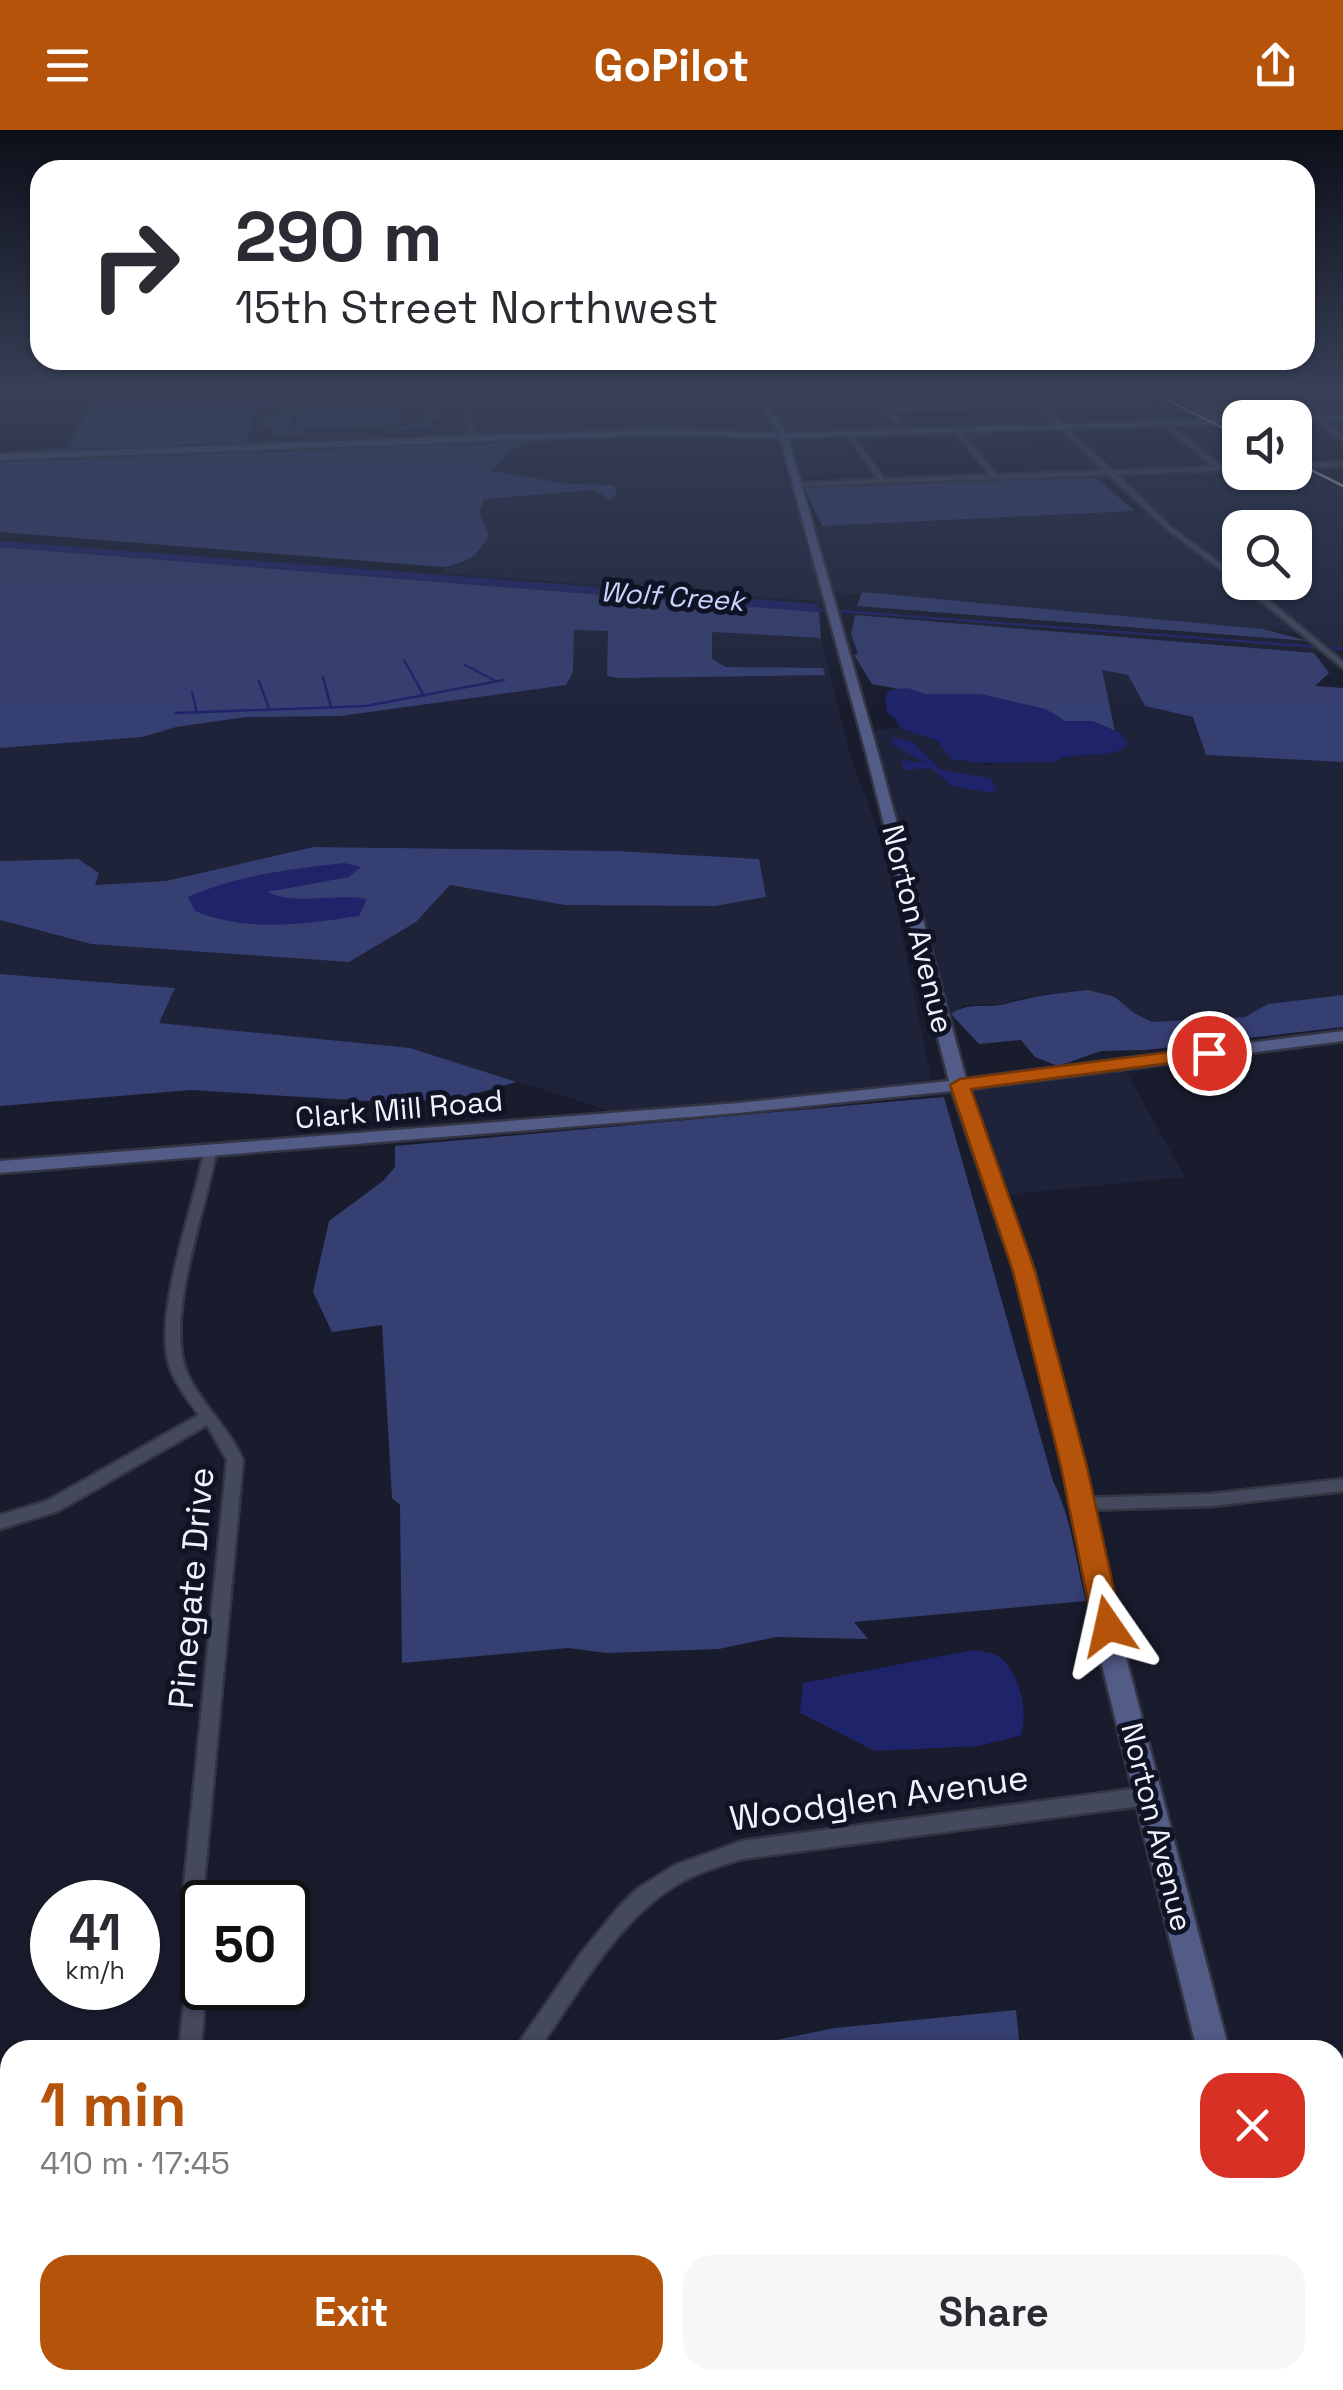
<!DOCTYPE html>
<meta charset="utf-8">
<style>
body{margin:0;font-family:"Space Grotesk",sans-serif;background:#f7f7f7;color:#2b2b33;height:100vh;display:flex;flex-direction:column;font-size:38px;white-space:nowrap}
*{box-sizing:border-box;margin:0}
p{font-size:32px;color:#7c7c81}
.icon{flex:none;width:55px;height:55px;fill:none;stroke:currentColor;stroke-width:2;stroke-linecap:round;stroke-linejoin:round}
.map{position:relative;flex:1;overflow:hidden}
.sheet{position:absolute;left:0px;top:1910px;width:1345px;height:350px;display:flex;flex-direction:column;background:#fff;border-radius:30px 30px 0 0;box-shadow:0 2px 8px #0004}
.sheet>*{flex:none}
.top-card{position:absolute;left:30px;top:30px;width:1285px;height:210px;border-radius:30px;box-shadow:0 2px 8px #0004;background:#fff;color:#2b2b33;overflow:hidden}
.fabs{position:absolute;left:1222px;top:270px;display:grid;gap:20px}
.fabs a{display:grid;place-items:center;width:90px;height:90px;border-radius:20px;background:#fff;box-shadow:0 2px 8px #0004;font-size:50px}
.speed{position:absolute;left:30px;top:1750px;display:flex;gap:20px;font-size:50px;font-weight:700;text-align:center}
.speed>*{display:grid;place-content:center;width:130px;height:130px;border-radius:50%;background:#fff;box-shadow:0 2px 8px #0004;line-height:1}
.speed small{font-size:25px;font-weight:400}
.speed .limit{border:5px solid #111;border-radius:15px;background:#fff;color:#111}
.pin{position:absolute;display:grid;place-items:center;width:85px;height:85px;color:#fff;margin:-42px;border:5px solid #fff;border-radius:50%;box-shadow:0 2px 10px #0007}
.me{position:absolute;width:110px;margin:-55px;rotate:349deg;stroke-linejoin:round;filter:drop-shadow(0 0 8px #0008)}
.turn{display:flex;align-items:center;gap:35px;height:210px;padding:0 40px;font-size:45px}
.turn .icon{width:130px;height:130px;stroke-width:2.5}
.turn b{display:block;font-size:70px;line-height:85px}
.round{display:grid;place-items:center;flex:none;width:105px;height:105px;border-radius:30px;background:#f7f7f7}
.headline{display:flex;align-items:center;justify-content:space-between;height:170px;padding:0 40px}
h1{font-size:60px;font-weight:800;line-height:75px;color:#b45309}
.cta{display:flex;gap:20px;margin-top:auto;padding:20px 40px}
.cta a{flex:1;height:115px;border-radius:30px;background:#b45309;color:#fff;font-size:40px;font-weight:800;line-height:115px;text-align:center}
.cta a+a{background:#f7f7f7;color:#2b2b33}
header{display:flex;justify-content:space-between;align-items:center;height:130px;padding:0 40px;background:#b45309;color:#fff;font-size:45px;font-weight:800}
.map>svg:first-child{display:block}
.built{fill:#1e233a}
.green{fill:#363f71;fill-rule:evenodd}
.water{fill:#1f2369}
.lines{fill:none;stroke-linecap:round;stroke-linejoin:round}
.stream{stroke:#1f2369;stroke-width:2.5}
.street-casing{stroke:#333543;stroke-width:5}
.secondary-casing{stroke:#333543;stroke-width:5}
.street{fill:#45495d;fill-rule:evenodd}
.secondary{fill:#535b87;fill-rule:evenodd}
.rail{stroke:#cccfda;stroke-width:2.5}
.route{fill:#b45309;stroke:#753606;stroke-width:2.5}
.labels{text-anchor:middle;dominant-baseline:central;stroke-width:10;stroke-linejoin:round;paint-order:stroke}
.far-water-label{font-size:28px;font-style:italic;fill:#c9d4fe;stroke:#0f1323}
.street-label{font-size:30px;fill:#f0f3fd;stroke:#0f1323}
.near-street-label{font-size:35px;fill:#f0f3fd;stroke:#0f1323}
</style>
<header><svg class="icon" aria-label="menu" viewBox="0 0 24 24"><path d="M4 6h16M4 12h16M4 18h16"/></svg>GoPilot<svg class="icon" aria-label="share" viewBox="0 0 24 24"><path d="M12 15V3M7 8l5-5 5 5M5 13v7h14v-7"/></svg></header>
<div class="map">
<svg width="1343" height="2260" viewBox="0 0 1343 2260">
<rect width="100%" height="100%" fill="#181c2d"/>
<g class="built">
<polygon points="270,264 750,264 770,296 244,316 254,284"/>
<polygon points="769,264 1018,264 1025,272 879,277 894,300 796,303"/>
<polygon points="1244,265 1276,287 1213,292 1186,278 1209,274 1198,266"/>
<polygon points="1008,299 1029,321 976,323 957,301"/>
<polygon points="738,305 770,309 811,410 827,472 442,443 444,437 467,433 483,369 595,360 614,355 568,354 490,342 509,321 535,308"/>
<polygon points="843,312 851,324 857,324 867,342 802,346 796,314"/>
<polygon points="1295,337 1343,358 1343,519 1327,517 1245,453 1295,452 1295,398 1240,398 1240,449 1116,345 1240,339 1240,342 1295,342"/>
<polygon points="1146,381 1172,408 1181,408 1306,503 829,462 815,396"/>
<polygon points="558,492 821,508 852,631 885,719 931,948 887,958 617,983 410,918 158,893 174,858 0,844 0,790 91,814 416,792 450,755 565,775 759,729 617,721 313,717 166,751 94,756 78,729 0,731 0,601"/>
<polygon points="1101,540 1128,545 1145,576 1193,587 1249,627 1343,632 1343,865 1268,874 1245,887 1212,889 1152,892 1134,883 1115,867 1088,860 1019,868 1005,874 963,875 951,884 871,600 900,598 938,611 988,636 1005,630 1057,632 1062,627 1114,623 1121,603 1115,601"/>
<polygon points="1123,936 1185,1047 1001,1065 965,957"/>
</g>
<g class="green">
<path d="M96 264H270L272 276 254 284 245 317 538 307 510 321 491 341 568 354 614 355 617 363 610 370 595 360 484 369 479 384 489 404C478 426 469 432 444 437L0 402V322L67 318Z"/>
<path d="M407 273 438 281V289L426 295 434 298 267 305 276 301 263 293C275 269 379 273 407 273ZM404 276 427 280 431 287C409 304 314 304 286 299L291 298 292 281 299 280 296 299 402 295V277L302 280Z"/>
<polygon points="1095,347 1135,381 822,396 803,356"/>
<polygon points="0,417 819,482 821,508 712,502 712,529 726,537 823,538 825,545 619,548 607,546 608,501 574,500 573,542 566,555 340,586 246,587 176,597 142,607 0,618"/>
<polygon points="862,462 1263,499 1308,511 857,476"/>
<polygon points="855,485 1314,523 1329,543 1315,556 1343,558 1343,632 1206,625 1193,587 1145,576 1128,545 1102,540 1115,601 1092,591 1065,591 1045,579 979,564 925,564 872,554 854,525 858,524 851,504"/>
<polygon points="313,717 617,721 759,729 766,767 715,776 565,775 450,755 416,792 349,832 91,814 0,790 0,731 78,729 99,743 95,755 166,751"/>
<polygon points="0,844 175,858 159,893 410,918 517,952 456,969 383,972 191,960 0,976"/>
<path d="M1088 860 1115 867 1134 883 1152 892 1245 887 1268 874 1343 865V897L1146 920 1101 921 1058 936 1035 927 1021 910 979 914 951 884C969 871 985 879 1006 874 1033 866 1060 863 1088 860Z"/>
<path d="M944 967 1053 1351C1072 1389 1075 1430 1086 1471L854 1492 868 1509 776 1507 719 1519 606 1523 568 1518 402 1533 400 1375 392 1368 382 1195 332 1202 313 1162 329 1091 383 1051 395 1037V1016Z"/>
<polygon points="1016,1880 1020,1920 726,1920 835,1898"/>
<polygon points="883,2250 873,2260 0,2260 0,2251 10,2250"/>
</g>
<g class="water">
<polygon points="0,411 818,474 819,482 0,417"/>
<path d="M908 558 925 564H979L1045 579 1065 591H1092L1121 603 1128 615 1114 623 1062 627 1057 632C1020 631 987 636 951 629L938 611 900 598 895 588 887 583 885 568 889 560Z"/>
<polygon points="894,607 912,612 942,640 990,648 997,659 992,663 952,656 931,638 904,640 902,630 926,633 893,615 891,609"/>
<path d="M344 733 361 737 349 747 267 762C297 776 334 763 367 769L359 786C302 794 249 803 195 781L188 767C237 745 291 739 344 733Z"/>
<path d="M973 1520C984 1522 995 1522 1003 1530 1021 1547 1029 1585 1020 1606L978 1616 875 1621 800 1583 803 1553Z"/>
</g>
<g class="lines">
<g class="stream">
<polyline points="815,479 1343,519"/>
<polyline points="404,530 424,566"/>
<polyline points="465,535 494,550"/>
<polyline points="323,547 331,577"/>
<polyline points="259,551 269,579"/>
<polyline points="192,562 197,583"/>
<polyline points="176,583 366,576 504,550"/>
</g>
<g class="street-casing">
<g id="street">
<polygon points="462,264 468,264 475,310 470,309"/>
<polygon points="1025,264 1031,264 1039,273 1146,270 1144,273 1043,276 1112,341 1215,337 1164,295 1166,292 1222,337 1240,336 1240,340 1116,344 1172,398 1240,448 1240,452 1247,452 1343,532 1343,538 1239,453 1168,400 1109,345 797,356 794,354 878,349 847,304 850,302 884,349 990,345 955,302 957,299 997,345 1105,341 1037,276 891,281 906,299 903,301 884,279 1033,273"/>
<polygon points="1202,264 1260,264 1183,268 1226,291 1224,294 1173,267"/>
<polygon points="1276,264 1282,264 1343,305 1343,310"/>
<polygon points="1343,332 1343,336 1295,338 1295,334"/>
<path d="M210 1018 216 1022C206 1080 163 1191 188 1245 202 1275 229 1298 243 1330L203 1765 202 1858H205V1865L201 1920H179L185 1865 183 1765 227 1330 207 1295 58 1381 0 1399V1385L47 1371 199 1285C187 1269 173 1251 168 1231 156 1175 193 1080 204 1022Z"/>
<polygon points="1343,1349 1343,1361 1211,1376 1082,1380 1076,1379 1074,1374 1076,1369 1082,1368 1211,1364"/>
<path d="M1148 1657 1155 1660 1157 1666 1155 1672 1148 1675 742 1729C717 1737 692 1744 670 1759 613 1797 577 1865 538 1920H514L582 1822 618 1778 637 1759 675 1735 742 1711Z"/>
<polygon points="1343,1925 1343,1947 1335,1948 1335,1926"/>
<polygon points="10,2050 10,2072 0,2074 0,2052"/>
</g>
</g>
<g class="secondary-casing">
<g id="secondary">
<polygon points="754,264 762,264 786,303 1240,289 1240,293 788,308 878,623 966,949 1343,901 1343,911 969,959 1034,1141 1085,1337 1128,1535 1229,1920 1197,1920 1102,1535 1063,1337 1014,1141 952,961 738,983 0,1043 0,1031 738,973 949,951 866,623 780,308 656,305 0,330 0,324 656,299 778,303"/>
<polygon points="1343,286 1343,290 1295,291 1292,288"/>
<polygon points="1287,2250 1323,2250 1326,2260 1290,2260"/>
</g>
</g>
<use href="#street" class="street"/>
<use href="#secondary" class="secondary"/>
<g class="rail">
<polyline points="1154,264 1240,306"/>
<polyline points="1295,332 1343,356"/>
</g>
</g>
<linearGradient id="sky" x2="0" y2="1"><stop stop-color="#0d0f19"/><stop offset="0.45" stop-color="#374057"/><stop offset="1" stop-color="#374057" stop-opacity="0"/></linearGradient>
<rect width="1343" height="581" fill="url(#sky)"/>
<polygon class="route" points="1209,917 1218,923 1216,927 971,959 1035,1141 1087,1337 1122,1496 1118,1505 1108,1509 1097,1505 1093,1496 1061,1337 1013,1141 950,955 960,949"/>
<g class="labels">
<g class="far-water-label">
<text transform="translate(672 466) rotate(4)">Wolf Creek</text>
</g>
<g class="street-label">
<text transform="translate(918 799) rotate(76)">Norton Avenue</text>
<text transform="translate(399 979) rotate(-5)">Clark Mill Road</text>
<text transform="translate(1157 1697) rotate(76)">Norton Avenue</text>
</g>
<g class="near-street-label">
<text transform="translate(191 1458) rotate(-85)">Pinegate Drive</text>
<text transform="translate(879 1668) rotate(-8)">Woodglen Avenue</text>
</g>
</g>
</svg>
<div class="fabs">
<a><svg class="icon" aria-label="sound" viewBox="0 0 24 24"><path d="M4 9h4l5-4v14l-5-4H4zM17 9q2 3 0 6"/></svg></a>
<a><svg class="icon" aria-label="search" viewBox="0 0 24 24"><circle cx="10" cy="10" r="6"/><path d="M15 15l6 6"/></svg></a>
</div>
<div class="speed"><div>41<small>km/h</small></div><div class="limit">50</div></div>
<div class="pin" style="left:1209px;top:923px;background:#d93025"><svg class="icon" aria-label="arrive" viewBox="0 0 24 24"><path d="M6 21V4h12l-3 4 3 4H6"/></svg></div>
<svg class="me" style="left:1108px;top:1496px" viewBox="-20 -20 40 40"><path d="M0-17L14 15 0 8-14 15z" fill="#b45309" stroke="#fff" stroke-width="4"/></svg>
<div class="top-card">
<div class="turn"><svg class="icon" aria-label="right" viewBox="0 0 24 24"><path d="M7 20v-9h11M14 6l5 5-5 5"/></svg><div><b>290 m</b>15th Street Northwest</div></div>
</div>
<section class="sheet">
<div class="headline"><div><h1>1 min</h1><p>410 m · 17:45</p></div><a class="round" style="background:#d93025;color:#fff"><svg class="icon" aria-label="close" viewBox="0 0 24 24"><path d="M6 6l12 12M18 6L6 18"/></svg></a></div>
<div class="cta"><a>Exit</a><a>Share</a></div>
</section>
</div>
